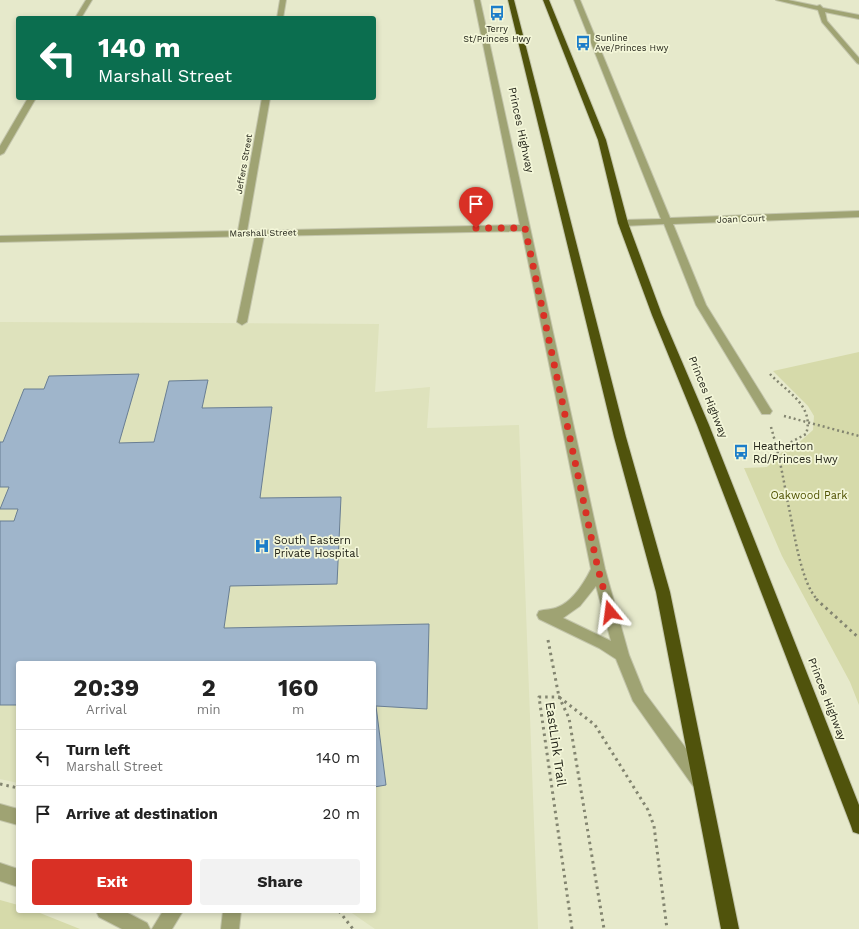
<!DOCTYPE html>
<style>
body{margin:0;font-family:"Work Sans",sans-serif;background:#f2f2f2;color:#222;height:100vh;display:flex;flex-direction:column;font-size:15px;white-space:nowrap}
*{box-sizing:border-box;margin:0}
p{font-size:13px;color:#767676}
.icon{flex:none;width:22px;height:22px;fill:none;stroke:currentColor;stroke-width:2;stroke-linecap:round;stroke-linejoin:round}
.map{position:relative;flex:1;overflow:hidden}
.sheet{position:absolute;left:16px;top:661px;width:360px;height:252px;display:flex;flex-direction:column;background:#fff;border-radius:4px;box-shadow:0 2px 6px #0003}
.sheet>*{flex:none}
.banner{position:absolute;left:16px;top:16px;width:360px;height:84px;border-radius:4px;box-shadow:0 2px 6px #0003;background:#0b6e4f;color:#fff;overflow:hidden}
.pin{position:absolute;display:grid;place-items:center;width:34px;height:34px;color:#fff;margin:-41px -17px;border-radius:50% 50% 50% 0;rotate:-45deg;box-shadow:0 0 4px #0007}
.pin .icon{rotate:45deg}
.me{position:absolute;width:44px;margin:-22px;rotate:344deg;stroke-linejoin:round;filter:drop-shadow(0 0 3px #0008)}
.turn{display:flex;align-items:center;gap:14px;height:84px;padding:0 16px;font-size:18px}
.turn .icon{width:52px;height:52px;stroke-width:2.5}
.turn b{display:block;font-size:28px;line-height:34px}
.eta{display:flex;justify-content:space-evenly;align-items:center;height:68px;text-align:center}
.eta b{font-size:24px;font-weight:700;line-height:28px}
.primary-button{display:flex;gap:8px;margin-top:auto;padding:8px 16px}
.primary-button a{flex:1;height:46px;border-radius:4px;background:#d93025;color:#fff;font-size:16px;font-weight:700;line-height:46px;text-align:center}
.primary-button a+a{background:#f2f2f2;color:#222}
ul{padding:0;list-style:none}
li{display:flex;align-items:center;gap:12px;height:56px;padding:0 16px;border-top:1px solid #e0e0e0}
li div{flex:1}
li b{display:block;font-size:15px}
li em{font-style:normal}
.map>svg:first-child{display:block}
.built{fill:#dee2bc}
.green{fill:#d6daaa}
.building{fill:#9fb5cb;stroke:#697e93}
.lines{fill:none;stroke-linecap:round;stroke-linejoin:round}
.minor-casing{stroke:#c3c5ab;stroke-width:2}
.highway-casing{stroke:#c3c5ab;stroke-width:2}
.path-far1{stroke:#838570;stroke-width:2.5;stroke-dasharray:2 3;stroke-linecap:butt}
.path{stroke:#838570;stroke-width:3;stroke-dasharray:2.5 4;stroke-linecap:butt}
.minor{fill:#9fa373;fill-rule:evenodd}
.highway{fill:#50530c;fill-rule:evenodd}
.route{stroke:#d93025;stroke-width:7;stroke-dasharray:0 12.6}
.labels{text-anchor:middle;dominant-baseline:central;stroke-width:3.5;stroke-linejoin:round;paint-order:stroke}
.far-poi-label{font-size:9px;fill:#222318;stroke:#f3f6d8}
.far-street-label{font-size:9px;fill:#222318;stroke:#f3f6d8}
.street-label{font-size:11px;fill:#222318;stroke:#f3f6d8}
.poi-label{font-size:11px;fill:#222318;stroke:#f3f6d8;text-anchor:start}
.park-label{font-size:11px;fill:#505302;stroke:#f3f6d8}
.near-street-label{font-size:13px;fill:#222318;stroke:#f3f6d8}
</style>
<div class="map">
<svg width="859" height="929" viewBox="0 0 859 929">
<rect width="100%" height="100%" fill="#e6e9cb"/>
<polygon class="built" points="0,322 379,324 375,392 430,387 427,428 519,425 538,929 375,929 349,911 374,911 374,663 18,663 18,783 0,779"/>
<g class="green">
<polygon points="859,352 859,705 850,682 782,556 744,468 767,467 784,450 794,447 813,430 814,416 808,406 773,371"/>
<polygon points="0,900 18,905 18,911 35,911 80,929 0,929"/>
</g>
<polygon class="building" points="139,374 119,443 154,442 169,381 208,380 202,408 272,407 260,498 341,497 337,584 230,586 224,628 429,624 427,709 376,706 386,785 374,787 374,663 18,663 18,705 0,705 0,521 14,521 18,509 0,509 9,487 0,487 0,442 3,442 24,389 44,389 49,376"/>
<g class="lines">
<g class="minor-casing">
<g id="minor">
<polygon points="86,0 92,0 81,18 75,18"/>
<polygon points="280,0 286,0 283,18 277,18"/>
<path d="M474 0H480L605 569 629 655 644 692 705 774 707 780 705 786 699 788 693 786 633 701 616 659 599 648 539 619 537 615 539 611C545 609 552 610 558 607 573 601 584 583 591 569L522 231 264 236 247 322 242 325 237 322 255 236 0 242V236L238 231 262 98H270L247 231 520 225ZM596 586 611 641 563 618 580 606Z"/>
<polygon points="574,0 580,0 670,218 859,211 859,217 673,224 706,305 770,408 772,411 770,414 762,414 696,305 664,224 623,226 618,223 623,220 661,219"/>
<polygon points="776,0 788,0 817,6 820,5 823,8 859,15 859,19 825,12 827,21 859,58 859,64 857,63 822,22 818,10"/>
<polygon points="28,98 36,98 4,153 0,155 0,146"/>
<polygon points="0,804 18,809 18,825 0,820"/>
<polygon points="0,863 18,869 18,887 0,881"/>
<polygon points="96,911 124,911 147,923 150,929 122,929 99,917"/>
<polygon points="163,911 183,911 172,929 152,929"/>
<polygon points="223,911 241,911 239,929 221,929"/>
</g>
</g>
<g class="highway-casing">
<g id="highway">
<polygon points="508,0 514,0 626,437 670,592 739,929 721,929 656,592 614,437"/>
<polygon points="543,0 549,0 606,140 628,223 662,315 709,425 859,805 859,834 853,832 851,826 697,425 652,315 618,223 598,140"/>
</g>
</g>
<g class="path-far1">
<path d="M770 374C787 392 815 406 806 434L782 447 778 452"/>
<polyline points="784,416 859,436"/>
<path d="M771 427C778 451 783 475 787 499 793 523 800 584 818 600"/>
</g>
<g class="path">
<polyline points="816,599 859,638"/>
<polyline points="548,640 559,697 595,725 648,810 654,826 667,929"/>
<polyline points="0,784 18,788"/>
<polyline points="339,911 353,929"/>
<polyline points="572,929 539,697 559,697 569,718 604,929"/>
</g>
<use href="#minor" class="minor"/>
<use href="#highway" class="highway"/>
</g>
<g class="lines">
<polyline class="route" points="476,228 525,228 598,569 610,612"/>
</g>
<defs>
<g id="bus-bare" transform="scale(1.2)"><path d="M-5-6H5V4H4V6H2V4H-2V6H-4V4H-5ZM-3.5-4V0h7V-4ZM-3.5 1.2v1.5H-2V1.2ZM2 1.2v1.5H3.5V1.2Z" fill="#1b7dc9" stroke="#f3f6d8" stroke-width="2.5" paint-order="stroke"/></g>
<g id="hospital-bare" transform="scale(1.2)"><path d="M-5-5h3v3.5h4V-5h3V5h-3V1.5h-4V5h-3Z" fill="#1b7dc9" stroke="#f3f6d8" stroke-width="2.5" paint-order="stroke"/></g>
</defs>
<g fill-rule="evenodd">
<use href="#bus-bare" x="497" y="13"/>
<use href="#bus-bare" x="583" y="43"/>
<use href="#bus-bare" x="741" y="452"/>
<use href="#hospital-bare" x="262" y="546"/>
</g>
<g class="labels">
<g class="far-poi-label">
<text x="497" y="29">Terry<tspan x="497" dy="10">St/Princes Hwy</tspan></text>
<text x="595" y="38" text-anchor="start">Sunline<tspan x="595" dy="10">Ave/Princes Hwy</tspan></text>
</g>
<g class="far-street-label">
<text transform="translate(244 164) rotate(-80)">Jeffers Street</text>
<text transform="translate(741 219) rotate(-2)">Joan Court</text>
<text transform="translate(263 233) rotate(-1)">Marshall Street</text>
</g>
<g class="street-label">
<text transform="translate(521 130) rotate(78)">Princes Highway</text>
<text transform="translate(708 397) rotate(68)">Princes Highway</text>
<text transform="translate(827 699) rotate(69)">Princes Highway</text>
</g>
<g class="poi-label">
<text x="753" y="446">Heatherton<tspan x="753" dy="13">Rd/Princes Hwy</tspan></text>
<text x="274" y="540">South Eastern<tspan x="274" dy="13">Private Hospital</tspan></text>
</g>
<g class="park-label">
<text x="809" y="495">Oakwood Park</text>
</g>
<g class="near-street-label">
<text transform="translate(556 744) rotate(82)">EastLink Trail</text>
</g>
</g>
</svg>
<div class="pin" style="left:476px;top:228px;background:#d93025"><svg class="icon" aria-label="arrive" viewBox="0 0 24 24"><path d="M6 21V4h12l-3 4 3 4H6"/></svg></div>
<svg class="me" style="left:610px;top:612px" viewBox="-20 -20 40 40"><path d="M0-17L14 15 0 8-14 15z" fill="#d93025" stroke="#fff" stroke-width="4"/></svg>
<div class="banner">
<div class="turn"><svg class="icon" aria-label="left" viewBox="0 0 24 24"><path d="M17 20v-9H6M10 6l-5 5 5 5"/></svg><div><b>140 m</b>Marshall Street</div></div>
</div>
<section class="sheet">
<div class="eta">
<div><b>20:39</b><p>Arrival</p></div>
<div><b>2</b><p>min</p></div>
<div><b>160</b><p>m</p></div>
</div>
<ul>
<li><svg class="icon" aria-label="left" viewBox="0 0 24 24"><path d="M17 20v-9H6M10 6l-5 5 5 5"/></svg><div><b>Turn left</b><p>Marshall Street</p></div><em>140 m</em></li>
<li><svg class="icon" aria-label="arrive" viewBox="0 0 24 24"><path d="M6 21V4h12l-3 4 3 4H6"/></svg><div><b>Arrive at destination</b></div><em>20 m</em></li>
</ul>
<div class="primary-button"><a>Exit</a><a>Share</a></div>
</section>
</div>
